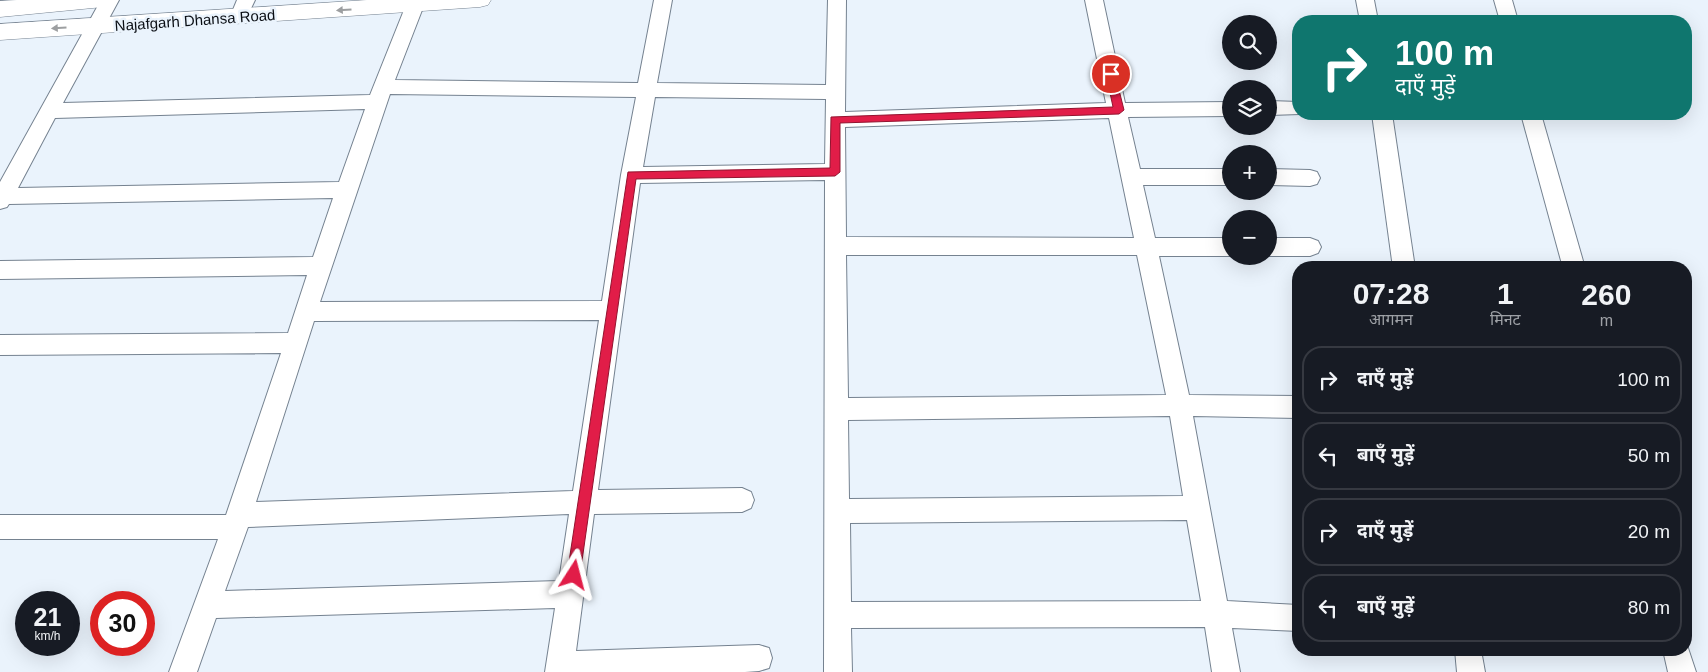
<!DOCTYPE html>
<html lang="hi">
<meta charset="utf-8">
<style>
body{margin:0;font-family:Helvetica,"Noto Sans Devanagari",sans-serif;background:#20242c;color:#f1f3f6;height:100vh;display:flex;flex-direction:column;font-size:19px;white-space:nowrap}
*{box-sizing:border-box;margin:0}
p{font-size:16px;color:#9ea1a6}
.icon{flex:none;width:28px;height:28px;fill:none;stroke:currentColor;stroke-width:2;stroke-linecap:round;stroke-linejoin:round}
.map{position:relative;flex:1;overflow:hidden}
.side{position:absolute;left:1292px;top:261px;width:400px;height:395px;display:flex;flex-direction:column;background:#171b24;border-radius:20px;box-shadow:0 5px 20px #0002}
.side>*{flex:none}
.hud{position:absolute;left:1292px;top:15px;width:400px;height:105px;border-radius:20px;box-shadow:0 5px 20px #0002;background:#0f766e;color:#fff;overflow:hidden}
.fabs{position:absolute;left:1222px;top:15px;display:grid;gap:10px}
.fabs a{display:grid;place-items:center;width:55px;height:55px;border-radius:50%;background:#171b24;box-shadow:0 5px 20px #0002;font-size:25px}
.speed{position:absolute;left:15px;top:591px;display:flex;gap:10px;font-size:25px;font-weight:700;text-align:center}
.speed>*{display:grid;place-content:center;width:65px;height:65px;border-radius:50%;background:#171b24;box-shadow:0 5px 20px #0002;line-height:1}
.speed small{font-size:12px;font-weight:400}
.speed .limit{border:8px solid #d22;background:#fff;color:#111}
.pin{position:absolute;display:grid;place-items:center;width:42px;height:42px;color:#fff;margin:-21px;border:2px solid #fff;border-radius:50%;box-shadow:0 1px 5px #0007}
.me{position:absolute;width:55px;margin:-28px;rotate:9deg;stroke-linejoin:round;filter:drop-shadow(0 0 4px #0008)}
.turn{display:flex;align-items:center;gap:18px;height:105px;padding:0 20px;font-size:22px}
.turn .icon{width:65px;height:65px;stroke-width:2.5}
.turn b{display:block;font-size:35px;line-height:42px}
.eta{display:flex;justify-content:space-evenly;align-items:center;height:85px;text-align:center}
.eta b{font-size:30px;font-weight:700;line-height:35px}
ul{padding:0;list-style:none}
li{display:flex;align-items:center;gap:15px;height:68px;margin:0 10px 8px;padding:0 10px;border:2px solid #363941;border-radius:20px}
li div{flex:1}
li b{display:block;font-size:19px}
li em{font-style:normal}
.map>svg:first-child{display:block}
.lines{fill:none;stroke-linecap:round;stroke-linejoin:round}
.street-casing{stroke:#758290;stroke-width:2}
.secondary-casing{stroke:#758290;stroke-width:1}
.street{fill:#fff;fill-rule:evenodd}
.secondary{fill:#fff;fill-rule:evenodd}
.oneway{fill:#9d9fa1}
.route{fill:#e11d48;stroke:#92132f}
.labels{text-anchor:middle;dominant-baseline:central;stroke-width:5;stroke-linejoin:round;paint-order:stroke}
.street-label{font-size:15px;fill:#0a0e14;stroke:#eaf3fc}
</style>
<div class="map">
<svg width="1708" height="672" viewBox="0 0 1708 672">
<rect width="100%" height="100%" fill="#eaf3fc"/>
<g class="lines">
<g class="street-casing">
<g id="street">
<path d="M101 0H119L63 103 370 95 406 5 411 0 421 1 424 5 395 80 638 83 654 0H672L657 83 826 85 828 0H846L845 112 1106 103 1085 0H1103L1125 103 1231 102V116L1128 117 1140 169H1231V185H1143L1155 238H1231V256H1159L1189 395 1299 396V418L1193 416 1227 601 1299 605V631L1232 628 1240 672H1212L1205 627 851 628 852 672H824L825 180 640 183 598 490 742 488 751 492 754 500 751 508 742 512 594 514 576 651 759 645 769 648 772 658 769 668 759 671 745 672H545L555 608 216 618 197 672H169L218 539H0V515H226L281 353 0 355V335L288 333 307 275 0 279V261L313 257 333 198 9 204 7 207 0 209V182ZM390 94 636 97 621 175 602 301 320 302ZM655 97 826 99 825 164 643 167ZM365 109 339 182 18 188 55 118ZM1109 118 1134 238 846 237 845 127ZM846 255H1137L1166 395 848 398ZM599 320 573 491 256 502 314 321ZM1170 416 1183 496 849 499 848 420ZM569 514 559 581 225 591 248 527ZM1187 520 1201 601 851 602 850 523Z"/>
<polygon points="237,0 255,0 245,21 239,23 233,21 230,17"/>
<polygon points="1356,0 1374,0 1378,21 1360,21"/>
<polygon points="1494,0 1512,0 1518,21 1500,21"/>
<polygon points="1269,101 1299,102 1300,114 1269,115"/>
<polygon points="1372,114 1392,114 1415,268 1393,268"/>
<polygon points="1521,114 1541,114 1585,268 1563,268"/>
<polygon points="1269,169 1310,170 1317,172 1320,178 1317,184 1310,186 1269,185"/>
<polygon points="1269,238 1310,238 1318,241 1321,247 1318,253 1310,256 1269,256"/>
<polygon points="1686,642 1696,672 1668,672 1663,650 1686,650"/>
<polygon points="1455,650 1481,650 1485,672 1457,672"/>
</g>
</g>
<g class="secondary-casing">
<g id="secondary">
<polygon points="17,0 114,0 111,5 103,7 0,17 0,1"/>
<polygon points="367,0 491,0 488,5 480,7 0,40 0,24"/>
</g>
</g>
<use href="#street" class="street"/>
<use href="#secondary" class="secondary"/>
</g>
<defs><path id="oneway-solid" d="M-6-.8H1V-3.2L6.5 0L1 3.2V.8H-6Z" transform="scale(1.25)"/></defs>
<g class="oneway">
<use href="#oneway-solid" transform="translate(344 10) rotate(176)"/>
<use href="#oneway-solid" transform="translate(59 28) rotate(177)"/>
</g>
<polygon class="route" points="1111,70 1115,74 1124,110 1119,114 840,123 840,172 835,176 636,179 580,575 578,580 574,582 569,580 567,575 628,172 830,168 831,117 1113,107 1106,74"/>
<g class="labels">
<g class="street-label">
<text transform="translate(195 20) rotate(-4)">Najafgarh Dhansa Road</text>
</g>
</g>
</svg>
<div class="fabs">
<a><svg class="icon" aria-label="search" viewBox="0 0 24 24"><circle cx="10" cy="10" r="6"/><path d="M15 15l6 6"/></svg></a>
<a><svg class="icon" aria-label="layers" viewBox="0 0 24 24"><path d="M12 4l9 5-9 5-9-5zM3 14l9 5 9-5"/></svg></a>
<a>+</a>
<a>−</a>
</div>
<div class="speed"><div>21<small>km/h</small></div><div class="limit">30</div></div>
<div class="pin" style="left:1111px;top:74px;background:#d93025"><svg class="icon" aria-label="arrive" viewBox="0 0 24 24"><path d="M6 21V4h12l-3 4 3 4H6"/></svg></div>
<svg class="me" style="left:574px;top:575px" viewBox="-20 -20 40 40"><path d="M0-17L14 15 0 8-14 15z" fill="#e11d48" stroke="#fff" stroke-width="4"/></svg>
<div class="hud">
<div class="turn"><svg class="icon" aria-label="right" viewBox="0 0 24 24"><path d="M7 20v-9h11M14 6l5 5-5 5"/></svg><div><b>100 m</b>दाएँ मुड़ें</div></div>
</div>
<section class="side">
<div class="eta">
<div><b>07:28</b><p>आगमन</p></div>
<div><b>1</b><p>मिनट</p></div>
<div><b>260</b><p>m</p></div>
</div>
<ul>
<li><svg class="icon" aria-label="right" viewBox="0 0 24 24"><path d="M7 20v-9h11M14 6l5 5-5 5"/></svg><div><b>दाएँ मुड़ें</b></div><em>100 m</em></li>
<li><svg class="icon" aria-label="left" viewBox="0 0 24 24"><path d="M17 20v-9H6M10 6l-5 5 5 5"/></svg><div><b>बाएँ मुड़ें</b></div><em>50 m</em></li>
<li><svg class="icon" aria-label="right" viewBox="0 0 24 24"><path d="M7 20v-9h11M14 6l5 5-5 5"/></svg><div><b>दाएँ मुड़ें</b></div><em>20 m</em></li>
<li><svg class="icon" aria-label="left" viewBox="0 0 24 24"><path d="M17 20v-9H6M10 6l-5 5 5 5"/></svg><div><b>बाएँ मुड़ें</b></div><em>80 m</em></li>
</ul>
</section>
</div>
